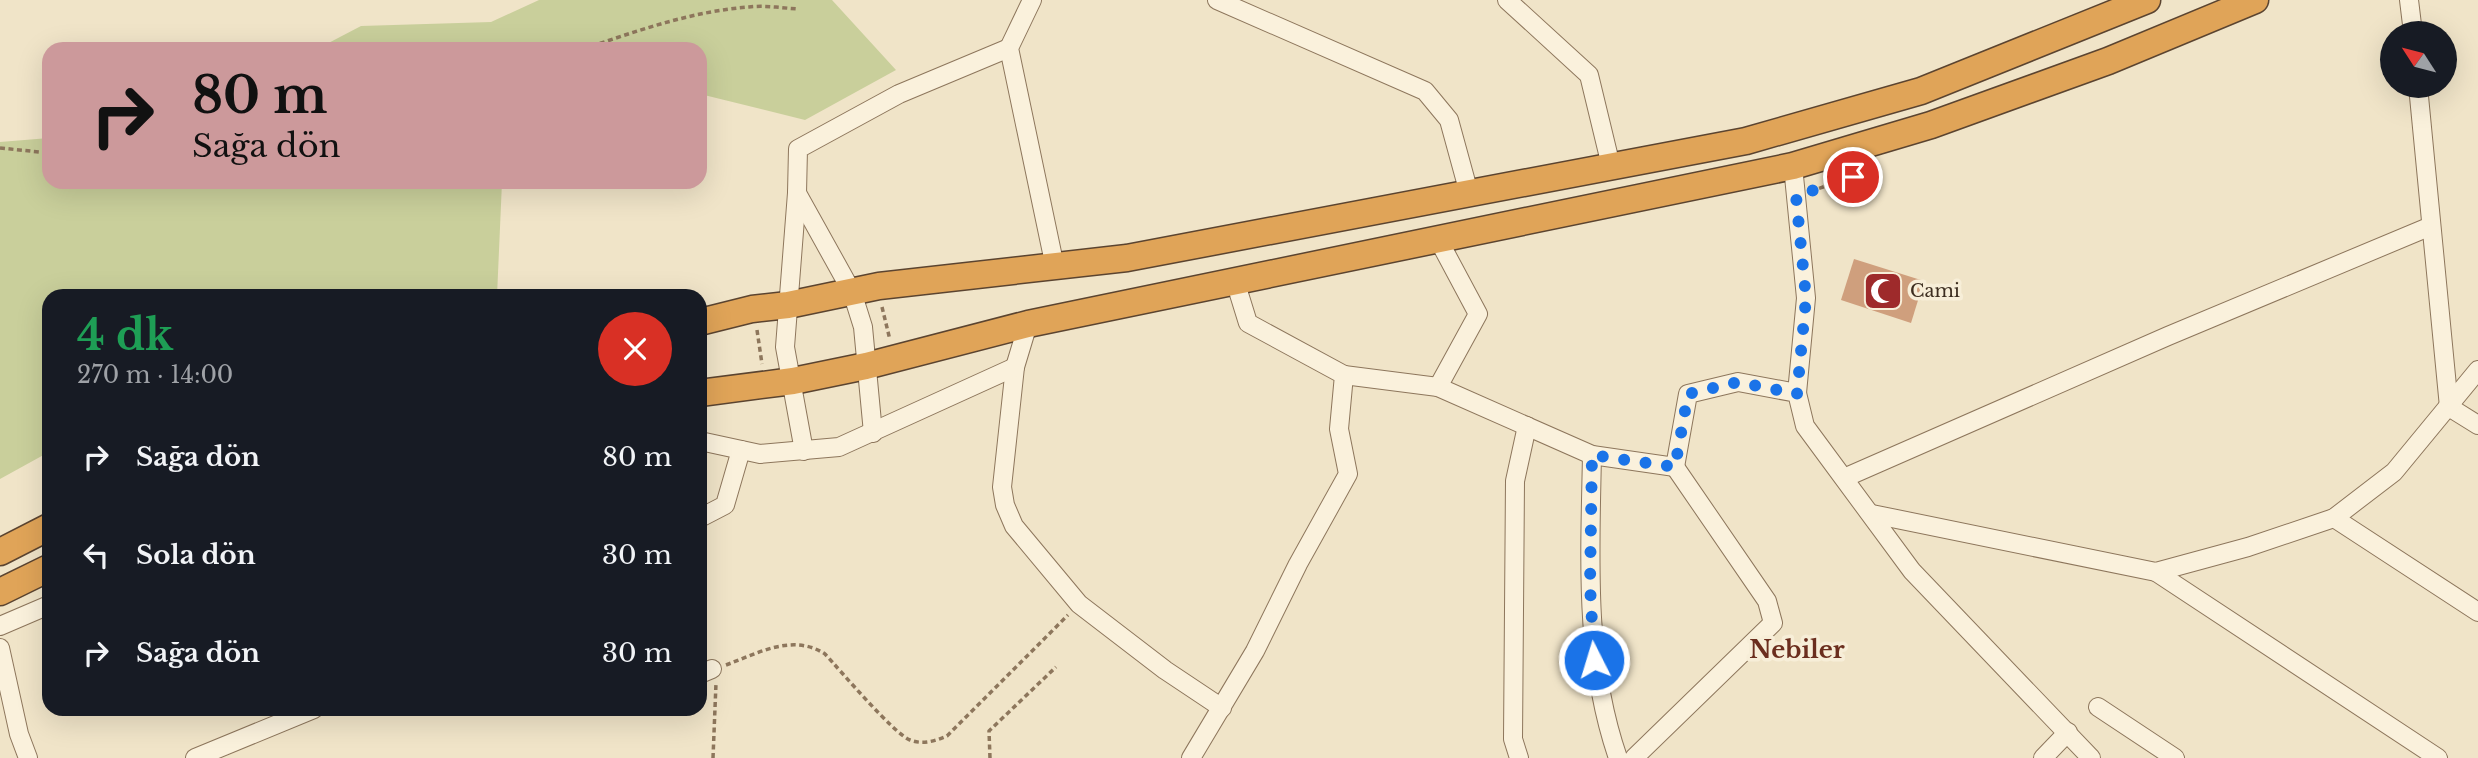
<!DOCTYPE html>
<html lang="tr">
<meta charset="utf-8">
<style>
body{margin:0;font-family:"Libre Baskerville",serif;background:#20242c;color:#f1f3f6;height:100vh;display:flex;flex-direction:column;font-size:26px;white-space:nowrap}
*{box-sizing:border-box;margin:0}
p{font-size:23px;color:#9ea1a6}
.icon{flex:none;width:38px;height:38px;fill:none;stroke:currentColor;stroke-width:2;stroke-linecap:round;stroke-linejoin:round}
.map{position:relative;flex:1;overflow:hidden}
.side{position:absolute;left:42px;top:289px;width:665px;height:427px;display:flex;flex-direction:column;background:#171b24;border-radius:21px;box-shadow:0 7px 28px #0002}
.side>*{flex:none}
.guide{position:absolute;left:42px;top:42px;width:665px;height:147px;border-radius:21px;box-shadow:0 7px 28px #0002;background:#cc999b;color:#111;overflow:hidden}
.needle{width:46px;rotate:306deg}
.fabs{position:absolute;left:2380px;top:21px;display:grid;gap:14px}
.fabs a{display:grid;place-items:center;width:77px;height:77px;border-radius:50%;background:#171b24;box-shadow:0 7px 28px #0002;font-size:35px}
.pin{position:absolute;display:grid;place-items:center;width:60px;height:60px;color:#fff;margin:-30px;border:4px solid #fff;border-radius:50%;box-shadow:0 2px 7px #0007}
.me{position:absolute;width:77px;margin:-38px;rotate:355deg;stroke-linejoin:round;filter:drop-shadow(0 0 5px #0008)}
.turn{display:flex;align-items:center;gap:24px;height:147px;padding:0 35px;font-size:32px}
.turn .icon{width:91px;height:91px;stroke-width:2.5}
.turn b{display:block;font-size:49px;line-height:60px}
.round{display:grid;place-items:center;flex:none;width:74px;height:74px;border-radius:37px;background:#20242c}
.summary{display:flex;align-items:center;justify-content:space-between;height:119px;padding:0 35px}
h1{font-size:42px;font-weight:700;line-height:52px;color:#1e9e55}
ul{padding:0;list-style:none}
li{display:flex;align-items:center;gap:21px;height:98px;padding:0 35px}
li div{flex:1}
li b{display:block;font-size:26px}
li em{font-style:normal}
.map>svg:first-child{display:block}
.green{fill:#c9cf9b}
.building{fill:#cf9f7d}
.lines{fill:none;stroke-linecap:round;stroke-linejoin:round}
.minor-casing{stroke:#8d765c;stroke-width:20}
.highway-casing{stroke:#5b4430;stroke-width:29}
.path{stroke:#8d765c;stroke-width:3.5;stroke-dasharray:5 3.5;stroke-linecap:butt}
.minor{stroke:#faf1dc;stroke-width:18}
.highway{stroke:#e0a458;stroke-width:26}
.route{stroke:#1a73e8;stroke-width:12;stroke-dasharray:0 21.6}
.labels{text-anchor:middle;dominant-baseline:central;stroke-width:7;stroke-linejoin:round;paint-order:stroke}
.poi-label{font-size:18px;fill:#3d2e20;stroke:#f7eed8;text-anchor:start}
.district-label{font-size:24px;font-weight:bold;fill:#6b2e1e;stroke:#f7eed8}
</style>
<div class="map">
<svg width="2478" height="758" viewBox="0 0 2478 758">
<rect width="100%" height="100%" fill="#f0e4c8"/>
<g class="green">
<polygon points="539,0 832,0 896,70 805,120 700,94 700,49 317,49 361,26 491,22"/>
<polygon points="49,138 49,182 502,182 497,296 49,296 49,452 0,479 0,142"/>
</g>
<polygon class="building" points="1854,259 1924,281 1911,323 1841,300"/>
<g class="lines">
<g class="minor-casing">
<g id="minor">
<polyline points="1032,0 1009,48 1055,267"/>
<polyline points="1217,0 1425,91 1449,120 1469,193"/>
<polyline points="1507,0 1589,75 1611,166"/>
<polyline points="2409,0 2413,33"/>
<polyline points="2418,86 2449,407"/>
<polyline points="1793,166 1806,298 1797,393"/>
<polyline points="797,193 852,292 863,327 873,433"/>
<polyline points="1028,324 1015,367 1002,487 1005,505 1014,526 1079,604 1165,670 1222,708"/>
<polyline points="1344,375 1438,387 1592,455 1675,467 1688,394 1738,382 1797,393 1805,426 1912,571 2091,758"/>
<polyline points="1438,387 1478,314 1439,241"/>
<polyline points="2449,407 2478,425"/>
<polyline points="700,441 760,454 839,447 1015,367"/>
<polyline points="804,451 785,347 797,193 798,149 899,94 1009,48"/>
<path d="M1592 455C1590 558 1584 660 1618 758"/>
<polyline points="1844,478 2168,336 2431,226"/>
<polyline points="1872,514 2156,572 2248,547 2334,518 2394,472 2478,370"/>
<polyline points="700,518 725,505 741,450"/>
<polyline points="2334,518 2478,612"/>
<polyline points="2156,572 2438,758"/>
<polyline points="0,626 49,605"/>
<polyline points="0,648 19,734 28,758"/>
<polyline points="700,674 712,669"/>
<polyline points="2098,707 2175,758"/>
<polyline points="195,758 314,709"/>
<polyline points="1191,758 1255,651 1298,564 1348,474 1339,429 1344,375 1248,323 1235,281"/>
<polyline points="1519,758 1513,739 1515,481 1527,426"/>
<polyline points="1634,758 1773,623 1767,601 1675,467"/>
<polyline points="2043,758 2068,732"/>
</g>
</g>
<g class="highway-casing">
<g id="highway">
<polyline points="700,322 752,309 788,305 879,286 1127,258 1746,141 1921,91 2147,0"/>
<polyline points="700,393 793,381 866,366 1028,324 1793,166 1931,125 2108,61 2255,0"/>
<polyline points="0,552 49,527"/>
<polyline points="0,592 49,568"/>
</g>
</g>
<g class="path">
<path d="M584 49C636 31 693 11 749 7 765 5 782 8 798 9"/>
<polyline points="0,148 49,153"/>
<polyline points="1811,191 1853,177 1851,169"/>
<polyline points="882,307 890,340"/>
<polyline points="757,330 762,364"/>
<path d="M726 665C758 653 793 633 825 654 840 670 894 734 910 740 923 745 935 741 947 736L1068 615"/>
<polyline points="713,758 716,683"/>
<polyline points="990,758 989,731 1056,667"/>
</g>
<use href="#minor" class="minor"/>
<use href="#highway" class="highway"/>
</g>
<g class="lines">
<polyline class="route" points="1594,660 1590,585 1592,455 1675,467 1688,394 1738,382 1797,394 1806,298 1796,196 1853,177"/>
</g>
<defs>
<g id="mosque-square" transform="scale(2.0125)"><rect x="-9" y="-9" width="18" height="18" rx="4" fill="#9e2a2b" stroke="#f7eed8"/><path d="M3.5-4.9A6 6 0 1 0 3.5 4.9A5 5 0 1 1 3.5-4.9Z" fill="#fff"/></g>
</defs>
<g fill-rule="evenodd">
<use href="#mosque-square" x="1883" y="291"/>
</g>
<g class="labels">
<g class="poi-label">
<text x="1910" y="291">Cami</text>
</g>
<g class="district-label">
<text x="1797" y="649">Nebiler</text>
</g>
</g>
</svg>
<div class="fabs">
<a><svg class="needle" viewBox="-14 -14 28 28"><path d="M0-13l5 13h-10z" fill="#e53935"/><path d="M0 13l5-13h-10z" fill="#9ea1a6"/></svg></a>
</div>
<div class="pin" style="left:1853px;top:177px;background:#d93025"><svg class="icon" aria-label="arrive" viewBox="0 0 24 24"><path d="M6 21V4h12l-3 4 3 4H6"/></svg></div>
<svg class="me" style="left:1594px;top:660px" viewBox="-20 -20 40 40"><circle r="17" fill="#1a73e8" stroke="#fff" stroke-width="3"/><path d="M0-11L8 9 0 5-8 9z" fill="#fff"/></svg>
<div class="guide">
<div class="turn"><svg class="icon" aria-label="right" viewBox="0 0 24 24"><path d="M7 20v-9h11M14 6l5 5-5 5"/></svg><div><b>80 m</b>Sağa dön</div></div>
</div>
<section class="side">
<div class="summary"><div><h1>4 dk</h1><p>270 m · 14:00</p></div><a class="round" style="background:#d93025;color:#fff"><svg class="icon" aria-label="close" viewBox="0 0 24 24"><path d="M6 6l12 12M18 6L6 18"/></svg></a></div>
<ul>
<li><svg class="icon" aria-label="right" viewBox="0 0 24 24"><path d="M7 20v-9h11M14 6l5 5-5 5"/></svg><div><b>Sağa dön</b></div><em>80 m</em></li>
<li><svg class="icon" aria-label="left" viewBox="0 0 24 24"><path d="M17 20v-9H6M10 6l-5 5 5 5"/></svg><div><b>Sola dön</b></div><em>30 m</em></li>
<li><svg class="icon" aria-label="right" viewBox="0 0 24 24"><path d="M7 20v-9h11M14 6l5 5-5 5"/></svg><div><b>Sağa dön</b></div><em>30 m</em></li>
</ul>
</section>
</div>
